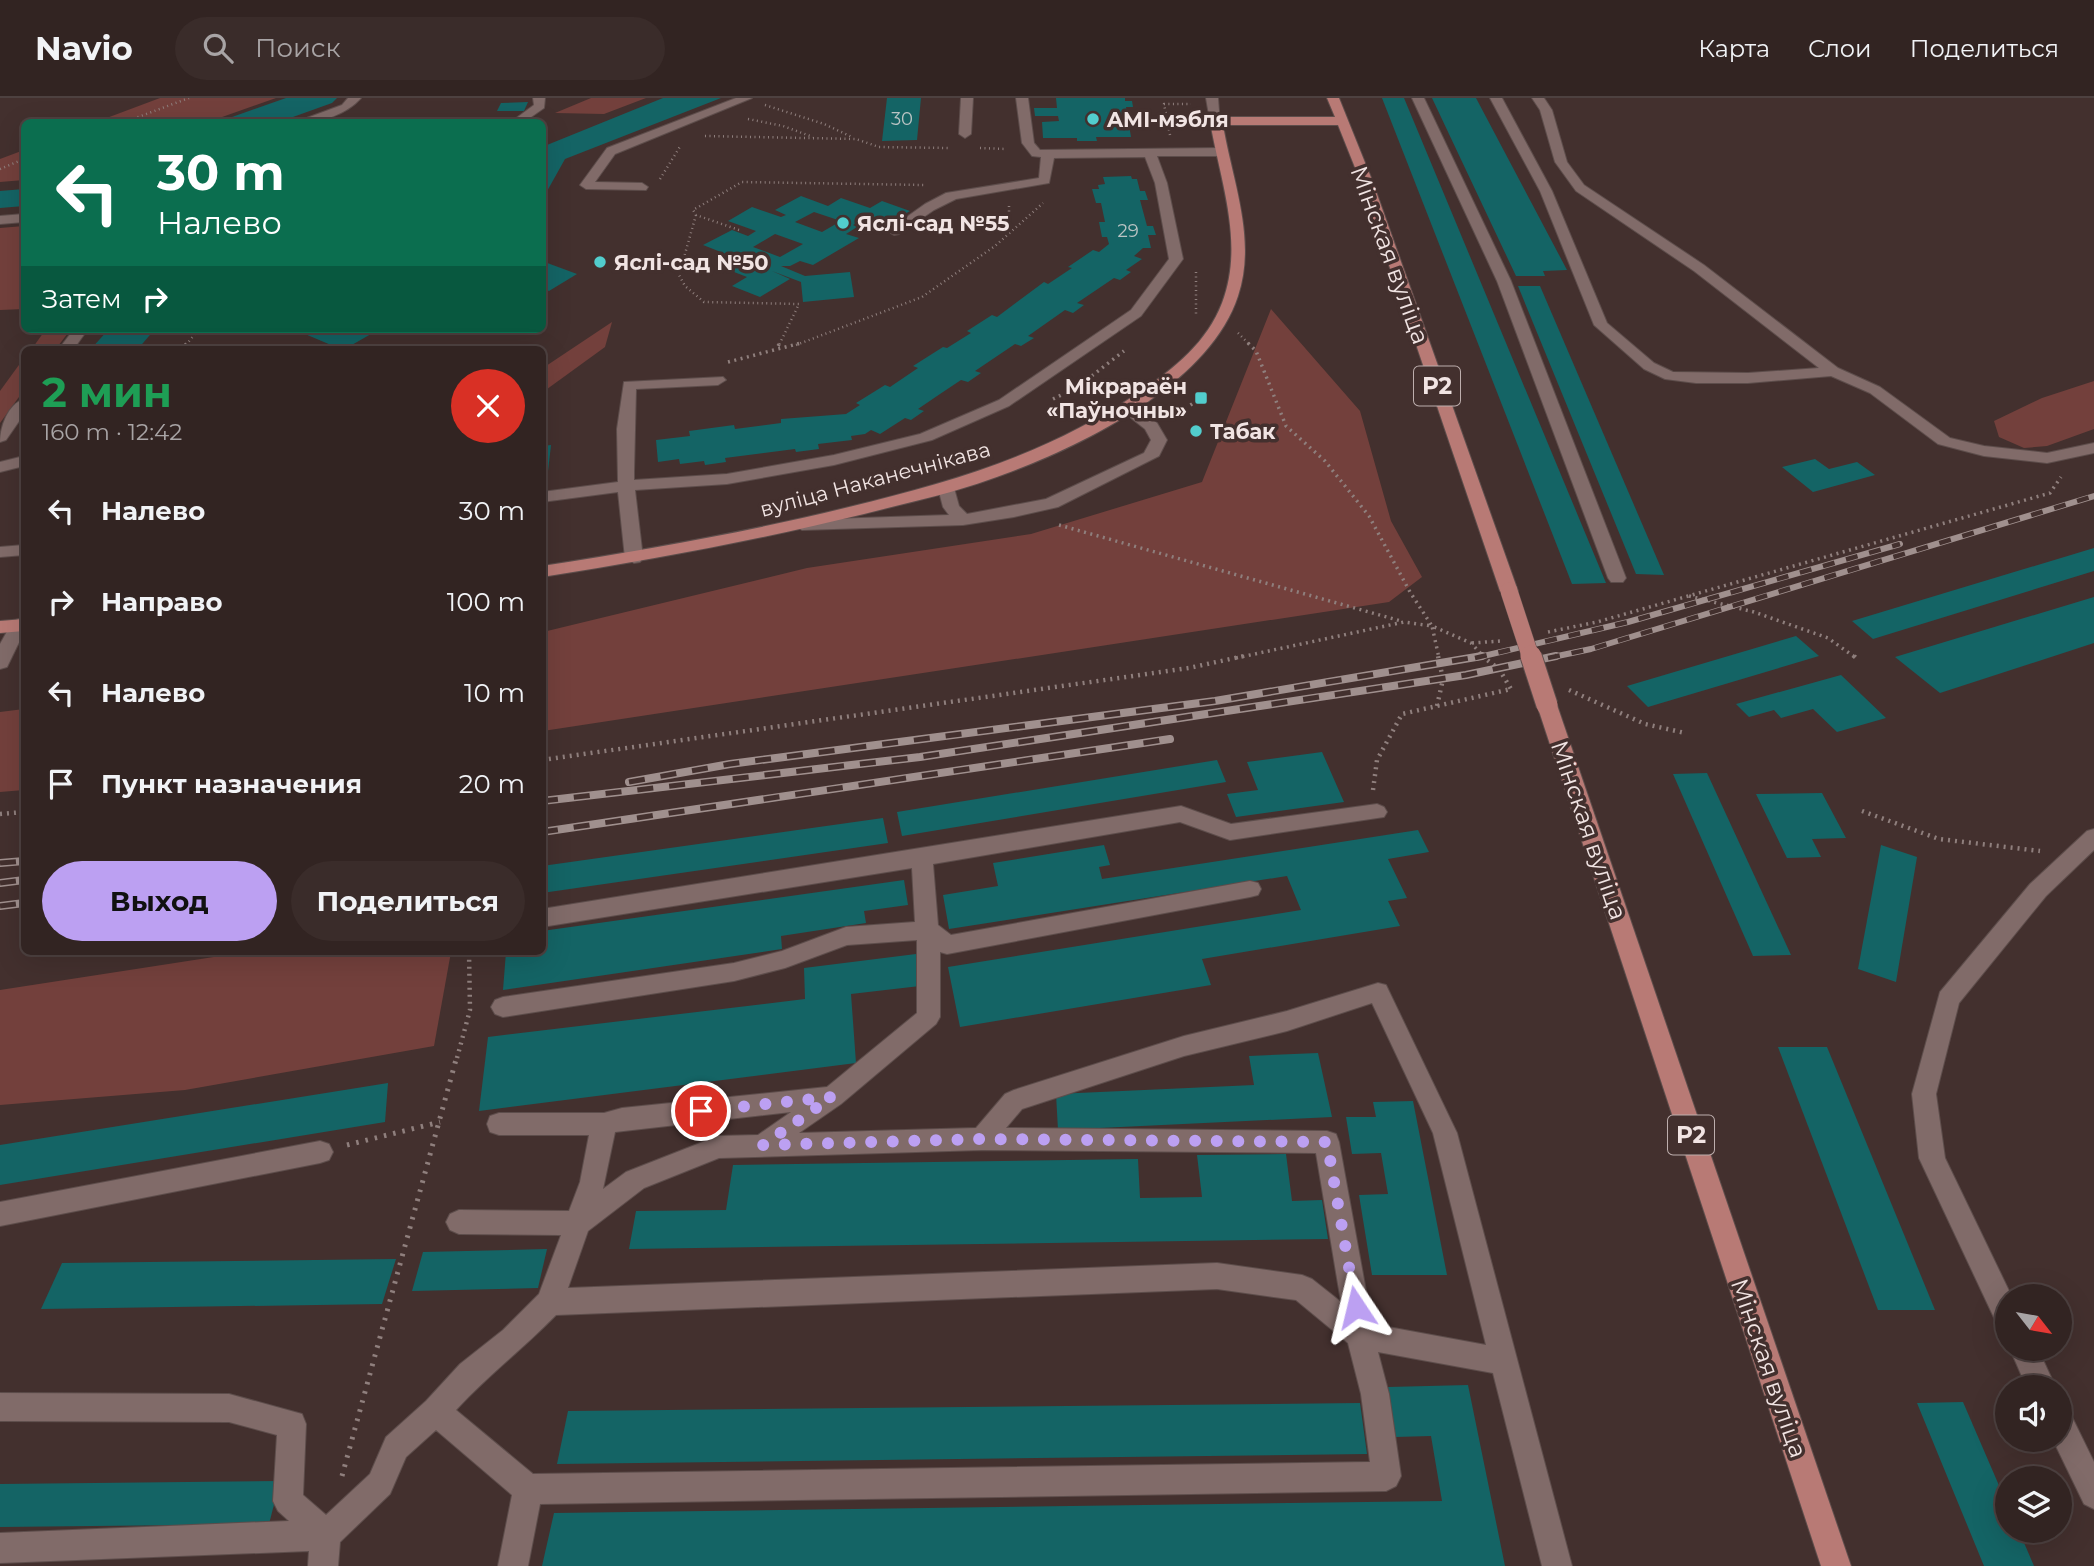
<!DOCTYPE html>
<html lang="ru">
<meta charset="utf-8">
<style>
body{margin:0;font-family:Montserrat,sans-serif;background:#3a2c2a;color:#f1f3f6;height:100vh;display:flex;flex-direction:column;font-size:26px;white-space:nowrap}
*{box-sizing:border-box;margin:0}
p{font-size:23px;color:#a8a4a5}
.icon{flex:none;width:38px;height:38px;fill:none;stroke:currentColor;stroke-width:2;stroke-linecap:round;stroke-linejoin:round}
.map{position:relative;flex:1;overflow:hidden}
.drawer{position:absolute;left:21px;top:248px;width:525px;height:609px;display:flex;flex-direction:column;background:#322422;border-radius:10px;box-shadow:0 7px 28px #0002,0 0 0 2px #4d4140}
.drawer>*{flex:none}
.banner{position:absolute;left:21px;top:21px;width:525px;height:214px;border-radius:10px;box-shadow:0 7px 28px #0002,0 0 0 2px #4d4140;background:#0b6e4f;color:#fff;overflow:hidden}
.needle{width:46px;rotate:121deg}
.tools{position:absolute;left:1995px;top:1186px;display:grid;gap:14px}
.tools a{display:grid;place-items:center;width:77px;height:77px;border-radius:50%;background:#322422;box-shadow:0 7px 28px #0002,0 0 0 2px #4d4140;font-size:35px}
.pin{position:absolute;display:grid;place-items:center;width:60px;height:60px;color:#fff;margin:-30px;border:4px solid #fff;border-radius:50%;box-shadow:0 2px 7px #0007}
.me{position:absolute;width:77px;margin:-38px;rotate:350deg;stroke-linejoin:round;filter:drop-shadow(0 0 5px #0008)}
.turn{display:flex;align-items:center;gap:24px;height:147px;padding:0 21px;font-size:32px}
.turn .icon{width:91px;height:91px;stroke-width:2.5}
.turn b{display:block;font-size:49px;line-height:60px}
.then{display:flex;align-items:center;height:66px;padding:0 21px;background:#0003;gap:14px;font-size:26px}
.round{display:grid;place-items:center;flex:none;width:74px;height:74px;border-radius:37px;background:#3a2c2a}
.summary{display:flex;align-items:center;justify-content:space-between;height:119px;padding:0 21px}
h1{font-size:42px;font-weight:700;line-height:52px;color:#1e9e55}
.primary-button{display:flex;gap:14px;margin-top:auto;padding:14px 21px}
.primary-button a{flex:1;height:80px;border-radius:42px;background:#bca0f2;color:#111;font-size:28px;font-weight:700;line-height:80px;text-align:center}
.primary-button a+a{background:#3a2c2a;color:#f1f3f6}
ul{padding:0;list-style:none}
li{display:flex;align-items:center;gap:21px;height:91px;padding:0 21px}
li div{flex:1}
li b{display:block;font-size:26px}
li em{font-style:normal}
header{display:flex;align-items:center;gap:42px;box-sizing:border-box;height:98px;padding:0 35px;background:#322422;border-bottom:2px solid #4d4140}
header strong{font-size:33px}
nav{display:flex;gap:38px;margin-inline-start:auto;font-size:24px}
.search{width:490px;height:63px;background:#3a2c2a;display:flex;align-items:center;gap:18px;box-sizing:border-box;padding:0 24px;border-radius:38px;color:#a8a4a5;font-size:26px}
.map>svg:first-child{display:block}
.green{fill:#73403c}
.building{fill:#146465;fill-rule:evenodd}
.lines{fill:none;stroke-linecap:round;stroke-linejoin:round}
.minor-casing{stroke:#5d4d4b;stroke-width:2}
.major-casing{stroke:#5d4d4b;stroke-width:2}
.path-far3{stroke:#8f7f7d;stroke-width:2.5;stroke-dasharray:1 3.5;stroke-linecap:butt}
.path-far2{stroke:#8f7f7d;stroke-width:3.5;stroke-dasharray:2 4.5;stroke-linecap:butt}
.path-far1{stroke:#8f7f7d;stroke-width:4.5;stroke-dasharray:2 5;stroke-linecap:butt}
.path{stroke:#8f7f7d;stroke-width:5;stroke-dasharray:2.5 7;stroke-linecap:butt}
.minor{fill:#816b69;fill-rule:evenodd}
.major{fill:#b87a75;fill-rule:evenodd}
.rail-far1-casing{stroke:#a0908e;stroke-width:6}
.rail-casing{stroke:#a0908e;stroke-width:8}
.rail-far1{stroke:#43302e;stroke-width:4.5;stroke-dasharray:12;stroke-linecap:butt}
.rail{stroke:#43302e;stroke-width:5;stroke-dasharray:16;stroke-linecap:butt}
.major-bridge-far1-casing{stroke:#5d4d4b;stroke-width:18;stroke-linecap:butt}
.major-bridge-casing{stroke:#5d4d4b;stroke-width:23;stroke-linecap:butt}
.major-bridge-far1{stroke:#b87a75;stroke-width:17}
.major-bridge{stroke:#b87a75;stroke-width:21}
.route{stroke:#bca0f2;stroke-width:12;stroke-dasharray:0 21.6}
.poi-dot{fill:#52cdcd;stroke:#43302e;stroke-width:2.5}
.labels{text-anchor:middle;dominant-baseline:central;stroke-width:7;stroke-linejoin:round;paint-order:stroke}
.far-number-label{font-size:18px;fill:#bac4c4}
.far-poi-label{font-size:21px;font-weight:bold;fill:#f1e4e3;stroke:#43302e;text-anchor:start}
.far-street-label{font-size:21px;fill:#f1e4e3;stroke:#43302e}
.shield{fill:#43302e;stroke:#bdaead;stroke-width:2}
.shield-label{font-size:23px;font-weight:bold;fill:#f1e4e3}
.street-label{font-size:24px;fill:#f1e4e3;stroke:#43302e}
</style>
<header>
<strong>Navio</strong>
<div class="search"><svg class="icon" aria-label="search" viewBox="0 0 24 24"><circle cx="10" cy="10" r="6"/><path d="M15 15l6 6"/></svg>Поиск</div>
<nav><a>Карта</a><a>Слои</a><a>Поделиться</a></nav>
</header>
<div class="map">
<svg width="2094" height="1468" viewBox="0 0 2094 1468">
<rect width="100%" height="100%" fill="#43302e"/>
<g class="green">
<polygon points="160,0 276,0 208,24 96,24"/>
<polygon points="591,0 646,0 604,16 555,15"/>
<polygon points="24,52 24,82 0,84 0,61"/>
<polygon points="24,128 24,211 0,212 0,130"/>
<polygon points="1271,211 1360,313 1391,423 1422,479 1389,504 543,633 543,534 807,470 1031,436 1202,384"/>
<polygon points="612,224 605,249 543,294 543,270"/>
<polygon points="46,231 71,231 55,252 31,252"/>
<polygon points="24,260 24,292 0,325 0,293"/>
<polygon points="2094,283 2094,331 2047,348 2024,350 1999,339 1994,323 2042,300"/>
<polygon points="24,611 24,692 0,694 0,614"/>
<polygon points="246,854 451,854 434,948 185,992 0,1007 0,892"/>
</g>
<g class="building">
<polygon points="286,0 337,0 332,5 279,24 218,24"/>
<polygon points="663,0 721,0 565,61 546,95 542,95 542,49"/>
<polygon points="887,0 921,0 917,42 882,43"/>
<polygon points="1056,0 1125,0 1125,3 1132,3 1133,9 1126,9 1131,39 1096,39 1097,43 1077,43 1077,40 1043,40 1042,24 1059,23 1058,18 1035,18 1034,10 1057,10"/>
<polygon points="1382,0 1404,0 1606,485 1572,486"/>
<polygon points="1432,0 1476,0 1567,172 1543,173 1545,178 1516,178"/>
<polygon points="528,4 524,13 497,13 501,5"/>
<polygon points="1131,78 1132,81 1137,81 1140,93 1145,93 1148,102 1140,102 1147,128 1153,128 1156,137 1148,137 1151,150 1143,150 1134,158 1142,161 1126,172 1131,174 1120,182 1114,180 1077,205 1084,207 1073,215 1065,212 1028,238 1034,240 1021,248 1015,246 975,273 981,275 968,284 961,282 940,296 918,311 924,313 911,322 905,320 880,336 871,332 865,336 851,338 852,342 818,346 819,351 796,354 795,351 725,360 726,364 705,367 704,363 680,366 679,361 658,364 656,342 690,338 689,333 734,327 735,331 781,325 781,321 846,316 860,307 856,305 885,287 890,289 918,270 913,268 943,249 947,250 971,235 967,233 992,217 997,219 1044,184 1048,186 1072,170 1068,169 1093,152 1099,154 1109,146 1107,139 1102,139 1099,124 1105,124 1101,105 1096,105 1092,91 1099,91 1098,87 1105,86 1103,79"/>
<polygon points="24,91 24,108 0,110 0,93"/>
<path d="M801 98 828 108 841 100 870 110 882 103 910 113 882 129 862 122 853 127 857 129 846 136 859 140 813 167 800 163 790 168H781L805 178 850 174 854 199 803 204 801 184 772 173 790 181 760 199 732 188 747 179 716 167 731 158 703 147 732 132 748 138 756 133 728 123 752 109 781 119 786 117 775 112ZM814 114 841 123 822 134 795 124ZM775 136 803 146 780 159 753 149Z"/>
<polygon points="542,163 577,176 549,193 542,190"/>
<polygon points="1518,188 1540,188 1664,477 1636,476"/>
<polygon points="109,231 155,231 137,252 90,252"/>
<polygon points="293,231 374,231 378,232 343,252"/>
<polygon points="551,347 547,382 542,383 542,348"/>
<polygon points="1815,361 1829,371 1857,364 1875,377 1813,394 1782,369"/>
<polygon points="2094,450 2094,473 1873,541 1852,523"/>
<polygon points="2094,499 2094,545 1940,595 1895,559"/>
<polygon points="1796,538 1819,558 1648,609 1627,588"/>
<polygon points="1841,577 1886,620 1837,634 1813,611 1781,620 1774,612 1749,619 1736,606"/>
<polygon points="1322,654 1344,704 1236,719 1227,696 1258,692 1247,664"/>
<polygon points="1217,662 1226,684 902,738 897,714"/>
<polygon points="1707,675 1791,857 1753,858 1673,676"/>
<polygon points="1822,695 1846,740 1812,741 1821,759 1787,760 1756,696"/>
<polygon points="883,720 888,745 542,795 542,768"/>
<polygon points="1418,732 1429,754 1388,761 1407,800 1388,803 1400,828 1202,861 1211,887 960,929 948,869 1301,812 1287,778 949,831 943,797 998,788 993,765 1104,747 1110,767 1099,769 1102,781"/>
<polygon points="1881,747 1917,759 1896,884 1858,871"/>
<polygon points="904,782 908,807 864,813 866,825 781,838 782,851 503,892 506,854 542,854 542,833"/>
<polygon points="916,856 920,888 851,896 856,965 479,1013 488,939 805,901 804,870"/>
<polygon points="1778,949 1827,949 1935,1212 1878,1212"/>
<polygon points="1318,955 1332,1019 1058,1032 1056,996 1254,987 1249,958"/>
<polygon points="388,985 385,1024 0,1087 0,1047"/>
<polygon points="1413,1003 1447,1177 1372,1177 1359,1097 1388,1096 1381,1055 1352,1056 1346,1019 1376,1019 1373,1004"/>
<polygon points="1286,1056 1292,1103 1322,1102 1328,1141 629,1151 636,1113 726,1112 733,1067 1138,1061 1140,1100 1202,1099 1197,1057"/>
<polygon points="547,1151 538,1190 412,1193 423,1154"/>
<polygon points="396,1161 382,1206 41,1211 62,1165"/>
<polygon points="1468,1287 1505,1468 542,1468 554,1415 1442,1403 1431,1338 1395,1339 1388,1289"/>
<polygon points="1963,1304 2007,1406 2007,1433 2019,1433 2034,1468 1984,1468 1917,1305"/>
<polygon points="1360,1305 1367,1356 557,1366 568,1313"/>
<polygon points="280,1383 269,1426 0,1429 0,1386"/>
</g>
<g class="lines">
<g class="minor-casing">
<g id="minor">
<path d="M348 0H361C346 17 318 26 296 24L342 7Z"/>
<polygon points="533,0 545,0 544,10 524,24 511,24 534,7"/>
<polygon points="736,0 752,0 615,56 595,84 642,85 648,89 646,92 586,91 580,87 607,50"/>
<polygon points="961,0 973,0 971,36 965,40 959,36"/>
<polygon points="1016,0 1028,0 1034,45 1040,52 1220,50 1226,54 1220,58 1157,58 1167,85 1183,161 1141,218 1009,308 932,342 834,367 727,386 635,392 643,460 640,464 634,465 625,460 618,394 542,404 542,394 618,384 617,331 624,284 723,279 726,282 718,287 636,291 634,374 634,382 727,376 834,357 920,336 999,302 1131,212 1169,161 1155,85 1145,59 1054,60 1049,85 956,101 934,112 899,136 894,137 887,133 925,106 946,95 1039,80 1041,59 1032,58 1022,45"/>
<polygon points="1206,0 1218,0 1220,26 1210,23"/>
<polygon points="1412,0 1424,0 1511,183 1626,480 1623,484 1611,484 1608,480 1497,183"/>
<polygon points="1490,0 1502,0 1552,93 1607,225 1654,265 1673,274 1748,275 1819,270 1694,173 1576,93 1555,64 1540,12 1532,0 1544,0 1552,12 1567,64 1584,87 1704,167 1838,270 1880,289 1950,340 1984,348 2047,355 2094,345 2094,355 2047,365 1984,358 1938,346 1870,295 1831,278 1748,285 1696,285 1665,281 1644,271 1594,227 1540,93"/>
<polygon points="24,116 24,124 0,126 0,118"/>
<polygon points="74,231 88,231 73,252 58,252"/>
<path d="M24 301V316L6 342 0 344C0 329 8 306 24 301Z"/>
<polygon points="1125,304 1157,325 1167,342 1159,358 1058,409 1014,419 963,427 802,432 793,427 802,422 949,417 943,409 938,390 946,385 954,390 959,408 967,416 1046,401 1144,355 1151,342 1145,331 1117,309"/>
<polygon points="24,358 24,368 0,374 0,364"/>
<polygon points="24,447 24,457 0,459 0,449"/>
<polygon points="19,521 24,523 24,534 7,569 0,571 0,546 13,523"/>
<path d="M1377 706 1384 709 1387 714 1384 719 1230 742 1180 724 933 766 938 827 951 837 1250 783 1258 785 1261 791 1258 797 1250 799 947 856 940 854V919L936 926 841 1006 799 1035 976 1030 1005 996 1014 992 1184 938 1287 913 1378 885 1386 887 1457 1035 1572 1468H1542L1493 1275 1378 1254 1389 1296 1401 1378 1396 1388 1386 1393 540 1406 528 1468H498L512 1397 436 1332 406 1359 390 1396 340 1444 338 1468H308L309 1453 0 1465V1435L289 1423 278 1413 273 1403 277 1337 229 1324 0 1323V1295L229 1296 302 1316 306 1326 303 1397 326 1417 370 1376 386 1339 426 1303 460 1266 503 1232 539 1196 561 1137 459 1136 450 1132 446 1124 450 1116 459 1112 569 1113 580 1084 589 1037H499L490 1034 487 1026 490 1018 499 1015H604L622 1010 827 989 917 915V842L847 847 785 870 734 883 503 919 495 916 491 909 495 902 503 899 734 865 782 853 846 829 915 824 912 770 542 829V811L1181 708 1231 726ZM1372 905 1433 1035 1486 1247 1372 1226 1339 1044 1336 1036 1327 1033 1006 1030 1022 1011 1184 958 1287 933ZM791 1014 758 1037 718 1038 626 1074 603 1091 615 1034ZM982 1052 1316 1055 1341 1204 1312 1181 1302 1177 1217 1165 568 1190 588 1133 644 1090 719 1060ZM1217 1191 1296 1202 1348 1245 1361 1296 1370 1364 533 1376 456 1312C487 1278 524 1250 556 1217Z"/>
<polygon points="2094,731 2094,752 2046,798 1959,905 1936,996 1945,1060 2012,1199 2007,1199 2007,1230 1997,1226 1919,1060 1912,996 1940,894 2030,786 2087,733"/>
<polygon points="320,1043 329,1046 333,1054 329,1062 320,1065 0,1128 0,1104"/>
<polygon points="2010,1251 2038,1251 2056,1290 2027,1290"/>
<polygon points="2060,1311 2070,1315 2094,1364 2094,1411 2084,1406 2053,1342 2060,1342"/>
</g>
</g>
<g class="major-casing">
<g id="major">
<path d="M1327 0H1339L1372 82 1518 493 1515 497 1509 499 1500 493 1360 82 1338 27H1223C1232 82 1257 141 1238 198 1209 288 1075 352 991 381 950 396 906 405 864 416 758 442 650 462 542 479V468C645 452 748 434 849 409 956 383 1048 356 1141 293 1175 270 1207 244 1222 205 1245 145 1220 83 1210 23L1216 19H1335Z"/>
<polygon points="24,521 24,533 0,535 0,523"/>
<polygon points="1547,600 1554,602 1557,607 1851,1468 1821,1468 1537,607 1540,602"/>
</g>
</g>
<g class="path-far3">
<polyline points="765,7 824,26 852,39"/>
<polyline points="748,21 783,28 813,39"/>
<polyline points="125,24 189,0"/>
<polyline points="1170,37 1164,6 1191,6"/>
<polyline points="705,38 856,41 879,49 950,50"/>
<polyline points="980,50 1006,51"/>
<polyline points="0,71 24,61"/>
<polyline points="660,81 681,47"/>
<polyline points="1009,108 1009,134"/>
<polyline points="696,117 679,177 685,188 704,204 799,206 779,247"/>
<polyline points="739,132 696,117 693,112 742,84 924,87"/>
<polyline points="1196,174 1196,218"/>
<polyline points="1238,235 1250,247"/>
<polyline points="186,247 199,231"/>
<polyline points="796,247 922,199 995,148 1043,105"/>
</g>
<g class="path-far2">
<polyline points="1248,245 1256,253 1286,328 1325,363 1369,418 1410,494 1432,528 1471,545 1485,560"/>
<polyline points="778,248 780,245"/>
<polyline points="181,252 187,245"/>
<polyline points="728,264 801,245"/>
<polyline points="1053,301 1076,290 1124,253"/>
<polyline points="1168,308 1180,314 1201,300"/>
<polyline points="1059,427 1401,523"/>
<polyline points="1689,498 1754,514 1828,540 1856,560"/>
<polyline points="1548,534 1597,524 2050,395 2061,379"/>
<polyline points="1472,545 1501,543"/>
<polyline points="1236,560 1404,524 1432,528 1439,560"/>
</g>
<g class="path-far1">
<polyline points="1482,558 1499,571 1511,591"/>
<polyline points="1854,558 1856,560"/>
<polyline points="1569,592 1645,626 1685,635"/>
<polyline points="1437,608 1443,581 1438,558"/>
<polyline points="542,662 1189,570 1244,558"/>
<polyline points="1373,692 1377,662 1402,616 1511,591"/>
<polyline points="1862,713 1939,741 2040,753"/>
<polyline points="0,716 24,714"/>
<polyline points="457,960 470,912 469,854"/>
</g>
<g class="path">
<polyline points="347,1047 440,1024"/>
<polyline points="342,1378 457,958"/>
</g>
<use href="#minor" class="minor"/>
<use href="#major" class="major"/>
<g class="rail-far1-casing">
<g id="rail-far1">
<polyline points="1475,560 1628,524 1900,446"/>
<polyline points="1548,560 1591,551 2094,398"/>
</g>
</g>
<g class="rail-casing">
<g id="rail">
<polyline points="629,684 730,666 1215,603 1482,558"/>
<polyline points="542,703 920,659 1466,577 1556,558"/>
<polyline points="542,734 1170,641"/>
<polyline points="0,765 24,763"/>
<polyline points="0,785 24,782"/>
<polyline points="0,808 24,805"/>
</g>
</g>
<use href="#rail-far1" class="rail-far1"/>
<use href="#rail" class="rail"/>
<g class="major-bridge-far1-casing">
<polyline id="major-bridge-far1" points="1509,493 1531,560"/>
</g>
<g class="major-bridge-casing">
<polyline id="major-bridge" points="1531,558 1547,607"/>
</g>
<use href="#major-bridge-far1" class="major-bridge-far1"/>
<use href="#major-bridge" class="major-bridge"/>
</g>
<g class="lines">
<polyline class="route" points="701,1013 832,999 763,1047 982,1041 1327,1044 1356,1209"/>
</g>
<g class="poi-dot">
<circle cx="1093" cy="21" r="7"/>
<circle cx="843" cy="125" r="7"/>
<circle cx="600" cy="164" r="7"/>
<rect x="1194" y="293" width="14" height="14" rx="3.5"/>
<circle cx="1196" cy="333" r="7"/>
</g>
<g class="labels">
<g class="far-number-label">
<text x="902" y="21">30</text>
<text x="1128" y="133">29</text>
</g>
<g class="far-poi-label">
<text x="1107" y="21">AMI-мэбля</text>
<text x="857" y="125">Яслі-сад №55</text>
<text x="614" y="164">Яслі-сад №50</text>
<text x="1187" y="288" text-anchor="end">Мікрараён<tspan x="1187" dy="24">«Паўночны»</tspan></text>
<text x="1210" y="333">Табак</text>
</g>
<g class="far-street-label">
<text transform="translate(875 381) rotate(-15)">вуліца Наканечнікава</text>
</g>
<g class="shield">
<rect x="1414" y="268.5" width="46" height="39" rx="5"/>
<rect x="1668" y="1017.5" width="46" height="39" rx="5"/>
</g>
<g class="shield-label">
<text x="1437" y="288">Р2</text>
<text x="1691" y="1037">Р2</text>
</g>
<g class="street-label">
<text transform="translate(1390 157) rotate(70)">Мінская вуліца</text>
<text transform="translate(1589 732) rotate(71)">Мінская вуліца</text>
<text transform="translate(1769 1270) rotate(71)">Мінская вуліца</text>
</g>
</g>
</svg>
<div class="tools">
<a><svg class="needle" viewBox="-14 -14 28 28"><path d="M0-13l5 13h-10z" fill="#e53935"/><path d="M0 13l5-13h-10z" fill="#a8a4a5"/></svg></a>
<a><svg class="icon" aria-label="sound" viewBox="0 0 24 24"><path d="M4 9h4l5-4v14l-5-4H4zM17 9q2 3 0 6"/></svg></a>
<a><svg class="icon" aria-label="layers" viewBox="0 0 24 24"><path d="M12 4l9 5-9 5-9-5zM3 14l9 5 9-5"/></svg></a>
</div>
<div class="pin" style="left:701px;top:1013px;background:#d93025"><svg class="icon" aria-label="arrive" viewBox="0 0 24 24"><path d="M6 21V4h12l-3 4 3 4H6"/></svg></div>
<svg class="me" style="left:1356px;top:1209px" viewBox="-20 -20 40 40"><path d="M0-17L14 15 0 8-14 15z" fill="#bca0f2" stroke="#fff" stroke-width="4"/></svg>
<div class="banner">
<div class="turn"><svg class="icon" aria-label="left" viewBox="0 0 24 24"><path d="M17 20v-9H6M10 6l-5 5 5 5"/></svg><div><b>30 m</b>Налево</div></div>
<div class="then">Затем<svg class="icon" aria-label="right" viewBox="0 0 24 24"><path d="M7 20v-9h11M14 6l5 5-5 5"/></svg></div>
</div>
<section class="drawer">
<div class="summary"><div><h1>2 мин</h1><p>160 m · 12:42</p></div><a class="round" style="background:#d93025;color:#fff"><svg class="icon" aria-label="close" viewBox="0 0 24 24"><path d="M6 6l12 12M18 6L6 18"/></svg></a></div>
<ul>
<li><svg class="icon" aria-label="left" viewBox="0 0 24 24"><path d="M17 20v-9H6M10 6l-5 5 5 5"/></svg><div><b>Налево</b></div><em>30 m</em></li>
<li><svg class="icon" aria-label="right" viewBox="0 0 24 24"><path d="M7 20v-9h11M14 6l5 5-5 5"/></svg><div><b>Направо</b></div><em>100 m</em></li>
<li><svg class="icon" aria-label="left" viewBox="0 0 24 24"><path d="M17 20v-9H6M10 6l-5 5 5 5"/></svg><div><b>Налево</b></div><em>10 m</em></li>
<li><svg class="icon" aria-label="arrive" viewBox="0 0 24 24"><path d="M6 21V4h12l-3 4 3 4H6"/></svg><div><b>Пункт назначения</b></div><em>20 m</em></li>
</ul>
<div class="primary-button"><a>Выход</a><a>Поделиться</a></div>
</section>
</div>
